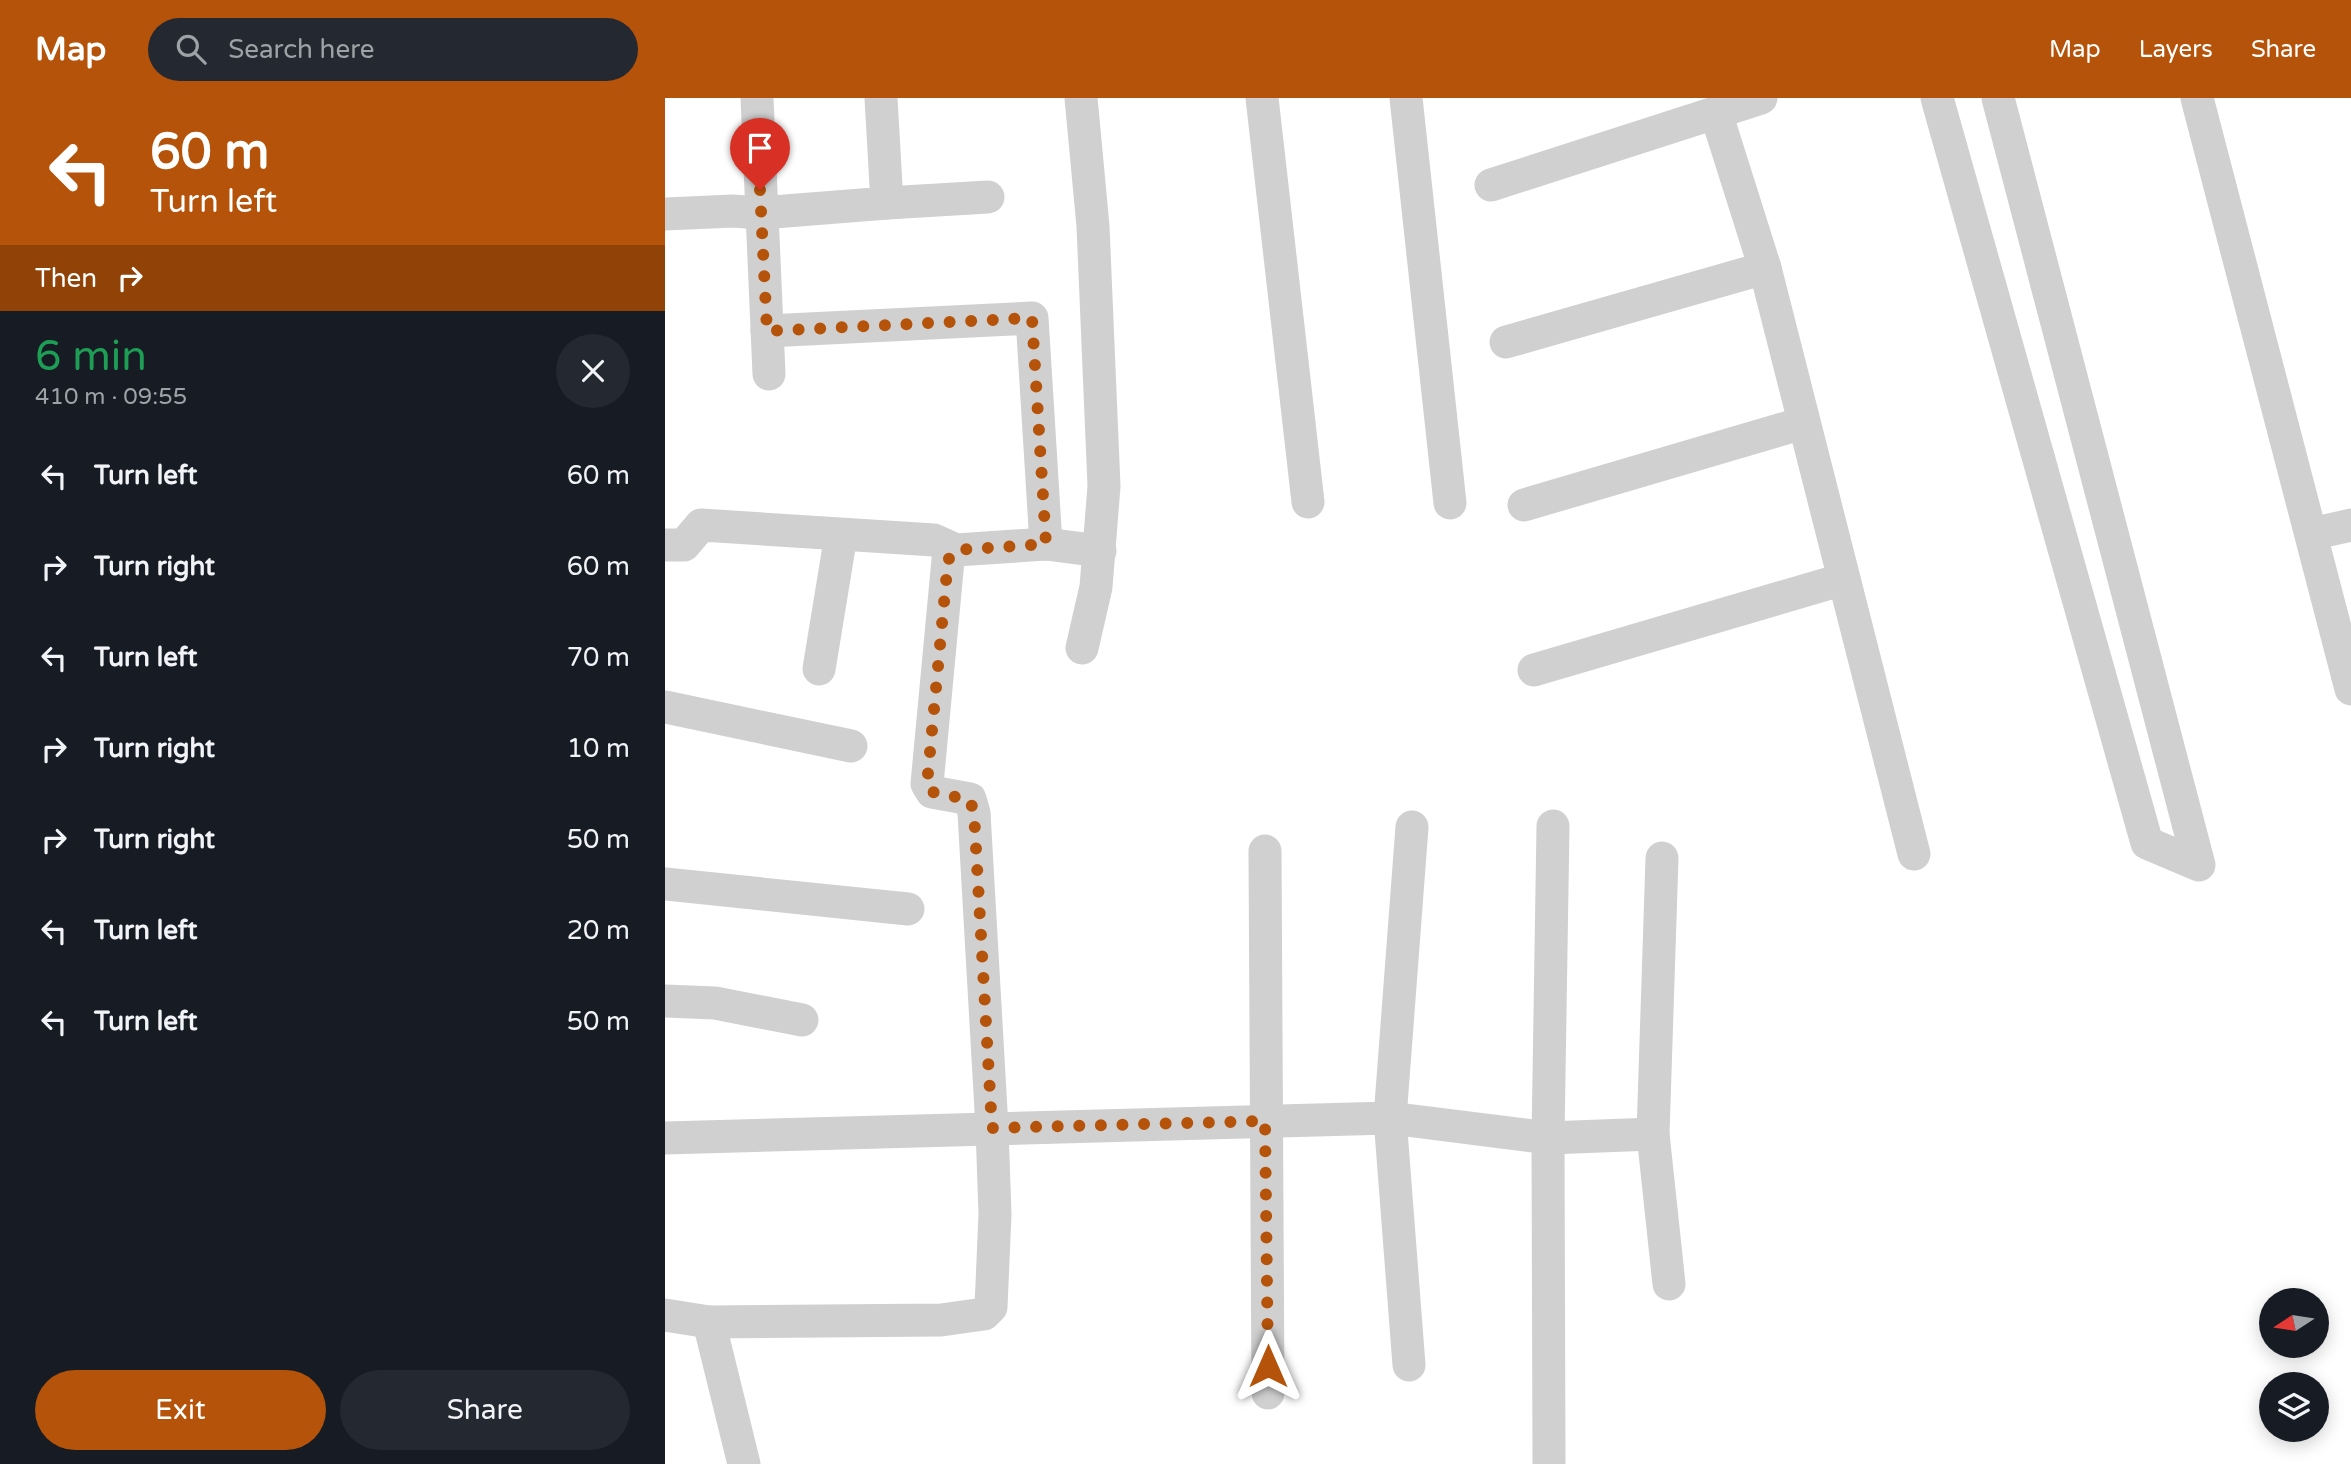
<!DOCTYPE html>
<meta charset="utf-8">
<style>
body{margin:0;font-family:"Varela Round",sans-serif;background:#242831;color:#f1f3f6;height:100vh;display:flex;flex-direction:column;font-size:26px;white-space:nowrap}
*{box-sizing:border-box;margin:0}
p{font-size:23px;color:#9ea1a6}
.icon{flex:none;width:38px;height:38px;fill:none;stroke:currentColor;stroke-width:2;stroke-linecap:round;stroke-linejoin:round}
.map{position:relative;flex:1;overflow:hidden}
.details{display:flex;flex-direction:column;background:#171b24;width:665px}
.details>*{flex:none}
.guide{background:#b45309;color:#fff;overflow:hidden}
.needle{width:46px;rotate:258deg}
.buttons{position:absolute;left:1594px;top:1190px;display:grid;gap:14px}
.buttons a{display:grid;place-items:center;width:70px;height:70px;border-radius:50%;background:#171b24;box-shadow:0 4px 18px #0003;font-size:35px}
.pin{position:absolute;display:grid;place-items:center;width:60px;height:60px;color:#fff;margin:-72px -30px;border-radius:50% 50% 50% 0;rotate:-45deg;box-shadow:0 0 7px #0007}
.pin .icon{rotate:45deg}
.me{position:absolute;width:77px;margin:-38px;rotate:0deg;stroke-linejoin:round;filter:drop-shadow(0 0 5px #0008)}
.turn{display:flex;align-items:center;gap:24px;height:147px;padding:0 35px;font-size:32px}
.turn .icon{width:91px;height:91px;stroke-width:2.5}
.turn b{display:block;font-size:49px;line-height:60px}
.then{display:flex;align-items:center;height:66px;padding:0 35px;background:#0003;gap:14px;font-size:26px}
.round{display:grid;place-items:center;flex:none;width:74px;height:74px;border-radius:37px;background:#242831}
.summary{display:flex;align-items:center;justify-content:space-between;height:119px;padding:0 35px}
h1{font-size:42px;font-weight:600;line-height:52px;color:#1e9e55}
.cta{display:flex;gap:14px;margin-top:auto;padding:14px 35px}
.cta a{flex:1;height:80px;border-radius:42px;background:#b45309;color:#fff;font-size:28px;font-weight:600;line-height:80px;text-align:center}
.cta a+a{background:#242831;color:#f1f3f6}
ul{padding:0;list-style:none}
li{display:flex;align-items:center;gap:21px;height:91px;padding:0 35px}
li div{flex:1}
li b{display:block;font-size:26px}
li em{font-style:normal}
header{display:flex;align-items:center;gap:42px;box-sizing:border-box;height:98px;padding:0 35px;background:#b45309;color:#fff}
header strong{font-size:33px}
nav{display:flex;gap:38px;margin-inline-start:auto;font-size:24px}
.search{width:490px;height:63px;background:#242831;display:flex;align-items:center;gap:18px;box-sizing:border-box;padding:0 24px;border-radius:38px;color:#9ea1a6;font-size:26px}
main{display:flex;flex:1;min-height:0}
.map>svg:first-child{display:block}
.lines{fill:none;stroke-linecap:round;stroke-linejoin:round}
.street{stroke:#d0d0d0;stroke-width:33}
.route{stroke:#b45309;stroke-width:12;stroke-dasharray:0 21.6}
</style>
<header>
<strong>Map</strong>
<div class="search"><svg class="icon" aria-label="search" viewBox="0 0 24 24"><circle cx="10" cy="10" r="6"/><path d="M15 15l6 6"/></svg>Search here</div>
<nav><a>Map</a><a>Layers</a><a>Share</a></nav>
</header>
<main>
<section class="details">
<div class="guide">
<div class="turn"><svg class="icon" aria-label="left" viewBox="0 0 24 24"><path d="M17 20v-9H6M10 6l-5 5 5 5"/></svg><div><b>60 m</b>Turn left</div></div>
<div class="then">Then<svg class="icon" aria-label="right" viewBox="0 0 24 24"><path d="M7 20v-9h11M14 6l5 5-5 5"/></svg></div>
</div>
<div class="summary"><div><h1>6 min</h1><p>410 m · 09:55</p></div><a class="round"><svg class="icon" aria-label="close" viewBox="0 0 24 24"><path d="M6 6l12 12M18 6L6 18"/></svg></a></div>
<ul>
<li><svg class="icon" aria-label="left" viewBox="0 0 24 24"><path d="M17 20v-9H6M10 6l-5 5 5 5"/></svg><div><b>Turn left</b></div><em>60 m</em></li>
<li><svg class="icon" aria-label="right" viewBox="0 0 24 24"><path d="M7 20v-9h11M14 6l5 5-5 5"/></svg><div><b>Turn right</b></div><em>60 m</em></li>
<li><svg class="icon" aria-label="left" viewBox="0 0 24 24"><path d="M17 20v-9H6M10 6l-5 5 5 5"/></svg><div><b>Turn left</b></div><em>70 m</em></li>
<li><svg class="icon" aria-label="right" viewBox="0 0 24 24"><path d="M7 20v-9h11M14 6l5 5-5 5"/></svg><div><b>Turn right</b></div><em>10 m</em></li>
<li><svg class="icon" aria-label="right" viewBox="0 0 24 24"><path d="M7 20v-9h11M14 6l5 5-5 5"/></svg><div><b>Turn right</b></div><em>50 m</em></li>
<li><svg class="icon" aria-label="left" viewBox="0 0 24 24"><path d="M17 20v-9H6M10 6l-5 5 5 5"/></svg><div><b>Turn left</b></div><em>20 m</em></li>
<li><svg class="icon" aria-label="left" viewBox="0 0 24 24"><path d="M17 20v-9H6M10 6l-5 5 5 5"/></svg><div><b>Turn left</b></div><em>50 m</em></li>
</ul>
<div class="cta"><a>Exit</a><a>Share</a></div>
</section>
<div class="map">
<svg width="1686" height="1366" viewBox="0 0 1686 1366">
<rect width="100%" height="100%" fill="#fff"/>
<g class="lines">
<g class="street">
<polyline points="92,0 104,276"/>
<polyline points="416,0 428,128 439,388 431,489 417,550"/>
<polyline points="597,0 643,404"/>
<polyline points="741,0 785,405"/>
<polyline points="1272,0 1482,745 1534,767 1333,0"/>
<polyline points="1532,0 1686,591"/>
<polyline points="1051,15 1100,170 1249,756"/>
<polyline points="826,87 1096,0"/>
<polyline points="222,105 323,99"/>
<polyline points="0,116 68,113 96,115 222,105 216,0"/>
<polyline points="102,233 367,220 381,446"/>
<polyline points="841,244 1100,170"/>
<polyline points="859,407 1138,325"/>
<polyline points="1646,436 1686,427"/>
<polyline points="0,447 19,447 36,427 269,442 291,452 381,446 435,453"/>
<polyline points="154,571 176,437"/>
<polyline points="869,572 1179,481"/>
<polyline points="0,609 186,648"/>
<polyline points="600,753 603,1295"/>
<polyline points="997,760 988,1036 1004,1186"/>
<polyline points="0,786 243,811"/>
<polyline points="0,903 50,905 137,922"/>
<polyline points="0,1040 725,1020 883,1040 988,1036"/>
<polyline points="0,1217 44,1224 276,1222 319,1216 326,1209 330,1116 327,1030 309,715 305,701 267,694 262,686 283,462 291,452"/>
<polyline points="44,1224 79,1366"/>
<polyline points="744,1267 725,1020 747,729"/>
<polyline points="884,1366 883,1040 888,728"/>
</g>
</g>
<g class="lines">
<polyline class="route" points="95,92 102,233 367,220 381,446 291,452 283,462 262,686 267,694 305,702 309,715 327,1030 600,1023 603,1268"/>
</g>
</svg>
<div class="buttons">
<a><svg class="needle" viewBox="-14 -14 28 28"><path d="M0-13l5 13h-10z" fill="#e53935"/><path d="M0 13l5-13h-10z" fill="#9ea1a6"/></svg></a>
<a><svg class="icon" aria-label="layers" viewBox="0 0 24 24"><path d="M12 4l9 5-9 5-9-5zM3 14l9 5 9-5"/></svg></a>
</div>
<div class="pin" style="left:95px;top:92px;background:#d93025"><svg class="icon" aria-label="arrive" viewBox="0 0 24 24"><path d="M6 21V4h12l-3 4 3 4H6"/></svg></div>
<svg class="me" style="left:603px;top:1268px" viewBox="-20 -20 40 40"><path d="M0-17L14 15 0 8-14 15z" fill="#b45309" stroke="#fff" stroke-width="4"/></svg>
</div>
</main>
